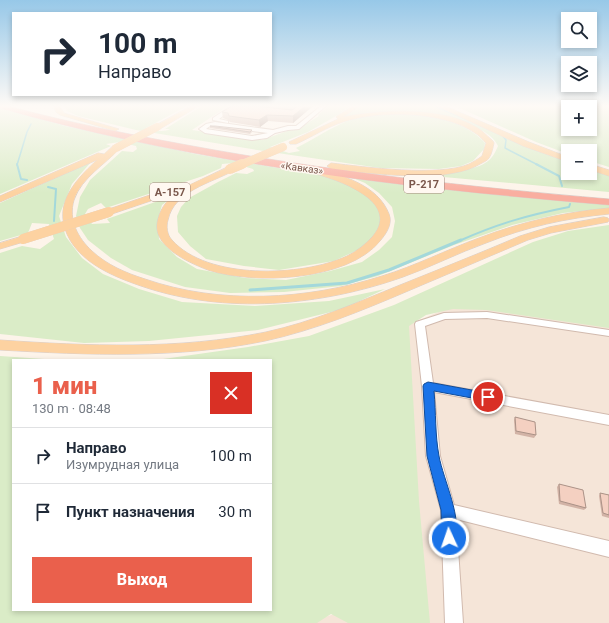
<!DOCTYPE html>
<html lang="ru">
<meta charset="utf-8">
<style>
body{margin:0;font-family:Roboto,sans-serif;background:#f2f2f3;color:#1f2937;height:100vh;display:flex;flex-direction:column;font-size:15px;white-space:nowrap}
*{box-sizing:border-box;margin:0}
p{font-size:13px;color:#747a83}
.icon{flex:none;width:22px;height:22px;fill:none;stroke:currentColor;stroke-width:2;stroke-linecap:round;stroke-linejoin:round}
.map{position:relative;flex:1;overflow:hidden}
.sheet{position:absolute;left:12px;top:359px;width:260px;height:252px;display:flex;flex-direction:column;background:#fff;border-radius:0px;box-shadow:0 2px 6px #0003}
.sheet>*{flex:none}
.top-card{position:absolute;left:12px;top:12px;width:260px;height:84px;border-radius:0px;box-shadow:0 2px 6px #0003;background:#fff;color:#1f2937;overflow:hidden}
.fabs{position:absolute;left:561px;top:12px;display:grid;gap:8px}
.fabs a{display:grid;place-items:center;width:36px;height:36px;border-radius:0px;background:#fff;box-shadow:0 2px 6px #0003;font-size:20px}
.pin{position:absolute;display:grid;place-items:center;width:34px;height:34px;color:#fff;margin:-17px;border:2px solid #fff;border-radius:50%;box-shadow:0 1px 4px #0007}
.me{position:absolute;width:44px;margin:-22px;rotate:357deg;stroke-linejoin:round;filter:drop-shadow(0 0 3px #0008)}
.turn{display:flex;align-items:center;gap:14px;height:84px;padding:0 20px;font-size:18px}
.turn .icon{width:52px;height:52px;stroke-width:2.5}
.turn b{display:block;font-size:28px;line-height:34px}
.round{display:grid;place-items:center;flex:none;width:42px;height:42px;border-radius:0px;background:#f2f2f3}
.overview{display:flex;align-items:center;justify-content:space-between;height:68px;padding:0 20px}
h1{font-size:24px;font-weight:800;line-height:30px;color:#ea604c}
.action{display:flex;gap:8px;margin-top:auto;padding:8px 20px}
.action a{flex:1;height:46px;border-radius:0px;background:#ea604c;color:#fff;font-size:16px;font-weight:800;line-height:46px;text-align:center}
ul{padding:0;list-style:none}
li{display:flex;align-items:center;gap:12px;height:56px;padding:0 20px;border-top:1px solid #e0e1e3}
li div{flex:1}
li b{display:block;font-size:15px}
li em{font-style:normal}
.map>svg:first-child{display:block}
.residential{fill:#f5e5d8}
.green{fill:#daecc7;fill-rule:evenodd}
.lines{fill:none;stroke-linecap:round;stroke-linejoin:round}
.stream-far2{stroke:#a3d8db;stroke-width:1.5}
.stream-far1{stroke:#a3d8db;stroke-width:2}
.stream{stroke:#a3d8db;stroke-width:3}
.minor-casing{stroke:#d1baae;stroke-width:2}
.major-casing{stroke:#dad0cd;stroke-width:1}
.highway-casing{stroke:#dad0cd;stroke-width:1}
.minor{fill:#fff;fill-rule:evenodd}
.major{fill:#fdd2a1;fill-rule:evenodd}
.highway{fill:#f9aea0;fill-rule:evenodd}
.major-bridge-far1-casing{stroke:#dad0cd;stroke-width:8;stroke-linecap:butt}
.major-bridge-casing{stroke:#dad0cd;stroke-width:10;stroke-linecap:butt}
.major-bridge-far1{stroke:#fdd2a1;stroke-width:8}
.major-bridge{stroke:#fdd2a1;stroke-width:10}
.wall{fill:#d2b3a6}
.shaded-wall{fill:#ab9287}
.building{fill:#f4d0c1;stroke:#ab9287}
.route{fill:#1a73e8;stroke:#114b97}
.labels{text-anchor:middle;dominant-baseline:central;stroke-width:3;stroke-linejoin:round;paint-order:stroke}
.far-street-label{font-size:10px;fill:#7a574b;stroke:#fff8f1}
.shield{fill:#fff8f1;stroke:#a2877d;stroke-width:1}
.shield-label{font-size:11px;font-weight:bold;fill:#7a574b}
</style>
<div class="map">
<svg width="609" height="623" viewBox="0 0 609 623">
<rect width="100%" height="100%" fill="#fdf4ea"/>
<polygon class="residential" points="478,295 609,318 609,623 305,623 414,590 387,334"/>
<g class="green">
<path d="M64 106H187L146 128C154 130 163 133 170 129H165L202 106H228L192 130 262 140 290 130H296L319 116 318 115 328 106H351L336 116 308 132 270 147 289 153 300 151 296 148C313 140 331 127 348 121 385 109 458 111 485 143L484 149 473 161 461 166 439 169 380 168 257 150 136 130 78 116 67 111Z"/>
<path d="M359 106H438L548 155 568 162V173H590V169L609 174V192L421 175C436 173 474 171 485 163 492 159 495 153 498 146 487 119 411 110 385 112 377 112 368 112 360 114 354 116 346 119 339 119Z"/>
<path d="M455 106H609V167L590 161V151H568V154L536 142ZM568 107H590V129H568Z"/>
<polygon points="0,108 65,126 195,154 326,176 367,193 378,205 383,219 378,235 360,249 334,261 279,270 244,266 206,259 190,246 178,232 177,216 181,207 189,198 218,182 236,173 247,174 254,171 253,169 233,163 222,164 221,168 203,176 106,208 101,203 88,209 85,214 92,224 110,223 107,219 175,195 162,205 158,219 159,239 177,257 197,269 245,278 286,280 330,271 362,262 379,250 392,237 395,221 392,207 379,193 365,183 348,176 609,204 609,208 563,213 512,225 454,245 378,276 341,286 284,292 230,293 185,287 132,270 111,258 88,240 80,228 76,216 80,197 90,180 122,151 133,152 137,149 136,146 120,142 106,144 111,146 0,194"/>
<polygon points="91,162 72,184 59,216 66,237 82,258 103,274 139,289 182,302 255,306 329,301 385,289 343,309 258,330 149,341 84,343 0,334 0,253 22,246 40,249 54,239 49,224 32,223 28,233 0,241 0,203"/>
<polygon points="609,225 609,328 486,310 453,309 426,315 409,326 419,501 430,623 348,623 331,614 317,623 0,623 0,356 59,360 13,360 13,610 271,610 271,360 135,360 163,359 248,347 309,336 394,305 533,242 568,231"/>
</g>
<g class="lines">
<g class="stream-far2">
<polyline points="434,106 466,119"/>
<polyline points="502,135 506,140 505,148 538,165"/>
<polyline points="17,165 27,132 31,124"/>
</g>
<g class="stream-far1">
<polyline points="17,164 21,179 27,180"/>
<polyline points="536,164 559,176 562,186"/>
<polyline points="48,187 56,189 54,221"/>
<path d="M459 241C497 224 528 215 569 207L570 204"/>
</g>
<polyline class="stream" points="250,290 347,283 389,270 461,240"/>
<g class="minor-casing">
<g id="minor">
<polygon points="231,106 236,106 219,119 228,121 228,123 213,120 213,118"/>
<path d="M321 106H326L299 129 288 130 275 133 267 138 252 140 205 133 199 129 206 124 215 122 273 130 288 126H296ZM210 126H215L268 133 252 136 206 129Z"/>
<polygon points="487,312 609,330 609,336 487,318 445,319 425,326 433,383 609,415 609,425 434,392 440,456 454,505 609,541 609,557 456,519 463,623 445,623 441,510 426,456 422,386 415,324 416,322 444,313"/>
</g>
</g>
<g class="major-casing">
<g id="major">
<polygon points="54,106 60,106 64,113 119,129 115,131 60,115 56,112"/>
<polygon points="191,106 199,106 160,129 154,129 153,127"/>
<path d="M353 106H360L343 117C380 109 450 106 482 131 486 134 489 138 493 141L494 143C493 147 492 154 489 158 488 160 484 162 482 163 447 185 372 173 331 169L327 166 331 163C365 167 439 177 469 164 473 162 478 159 482 156L486 143C483 140 479 135 475 133 443 111 379 110 343 122 327 127 312 137 296 144H290L289 142 338 119 336 117 337 116Z"/>
<polygon points="437,106 445,106 529,142 568,157 568,162 523,146"/>
<path d="M113 146H116L120 148C105 165 82 177 74 200 68 220 78 238 92 251 107 265 126 273 145 279 220 305 307 300 382 276 415 266 446 250 479 238 521 222 564 212 609 208V214C567 218 526 227 486 243 458 253 431 267 403 277 321 306 225 315 141 286 115 277 85 265 70 240 51 207 73 182 97 160L0 202V196L98 153 104 154Z"/>
<polygon points="590,164 609,170 609,176 590,170"/>
<path d="M230 166 234 169 233 171C211 183 174 191 168 220 166 226 167 235 172 240 207 280 302 277 347 256 357 251 366 244 373 236 402 201 336 179 312 173L311 171 312 169 315 168C342 175 378 185 389 214 393 224 386 234 380 241 348 281 254 285 208 270 195 265 184 260 173 252 162 243 154 234 158 219 161 207 169 197 180 191L112 214 109 215 104 212 106 210 182 184 185 183 189 185Z"/>
<path d="M604 217 608 218 609 220 608 222 551 233 528 240C488 257 448 274 408 291 361 311 315 330 265 341 178 359 88 355 0 350V340C88 346 178 350 266 332 312 322 356 303 400 285 440 269 480 253 520 236L549 227Z"/>
<polygon points="23,236 27,237 28,239 27,241 0,249 0,243"/>
</g>
</g>
<g class="highway-casing">
<path id="highway" d="M0 106H8C67 122 127 134 187 145 327 171 468 187 609 199V205C406 188 196 164 0 108Z"/>
</g>
<use href="#minor" class="minor"/>
<use href="#major" class="major"/>
<use href="#highway" class="highway"/>
<g class="major-bridge-far1-casing">
<g id="major-bridge-far1">
<polyline points="116,148 157,127"/>
<polyline points="240,165 283,147"/>
</g>
</g>
<g class="major-bridge-casing">
<g id="major-bridge">
<polyline points="230,169 242,164"/>
<polyline points="23,239 109,212"/>
</g>
</g>
<use href="#major-bridge-far1" class="major-bridge-far1"/>
<use href="#major-bridge" class="major-bridge"/>
</g>
<g class="wall">
<polygon points="257,106 313,106 293,123 268,121 260,127 230,122 228,120 223,118 222,112"/>
<polygon points="210,126 252,132 250,134 210,128"/>
<polygon points="515,417 536,435 534,438 515,434 514,420"/>
<polygon points="559,484 586,508 584,510 559,504 557,487"/>
<polygon points="600,493 609,495 609,518 602,516 599,496"/>
</g>
<g class="shaded-wall">
<polygon points="305,106 313,106 293,123 293,116"/>
<polygon points="267,115 268,121 260,127 259,120"/>
</g>
<g class="building">
<polygon points="232,106 255,106 292,110 296,107 295,106 305,106 293,116 267,115 259,120 229,116 228,113 222,112"/>
<polygon points="210,126 215,126 252,130 250,132"/>
<polygon points="515,417 535,422 536,435 516,431"/>
<polygon points="559,484 583,490 586,508 560,501"/>
<polygon points="600,493 609,495 609,515 603,513"/>
</g>
<linearGradient id="sky" x2="0" y2="1"><stop stop-color="#97c8e8"/><stop offset="0.55" stop-color="#fefaf6"/><stop offset="1" stop-color="#fefaf6" stop-opacity="0"/></linearGradient>
<rect width="609" height="193" fill="url(#sky)"/>
<path class="route" d="M428 382 488 393 492 395 494 397 492 400 488 401 434 391C436 413 435 435 439 456 443 479 464 521 454 543L449 545 444 543 442 538 441 510 427 456 423 386 424 384Z"/>
<g class="labels">
<g class="far-street-label">
<text transform="translate(302 168) rotate(8)">«Кавказ»</text>
</g>
<g class="shield">
<rect x="404" y="175" width="40" height="18" rx="3"/>
<rect x="150" y="183" width="40" height="18" rx="3"/>
</g>
<g class="shield-label">
<text x="424" y="184">Р-217</text>
<text x="170" y="192">А-157</text>
</g>
</g>
</svg>
<div class="fabs">
<a><svg class="icon" aria-label="search" viewBox="0 0 24 24"><circle cx="10" cy="10" r="6"/><path d="M15 15l6 6"/></svg></a>
<a><svg class="icon" aria-label="layers" viewBox="0 0 24 24"><path d="M12 4l9 5-9 5-9-5zM3 14l9 5 9-5"/></svg></a>
<a>+</a>
<a>−</a>
</div>
<div class="pin" style="left:488px;top:397px;background:#d93025"><svg class="icon" aria-label="arrive" viewBox="0 0 24 24"><path d="M6 21V4h12l-3 4 3 4H6"/></svg></div>
<svg class="me" style="left:449px;top:538px" viewBox="-20 -20 40 40"><circle r="17" fill="#1a73e8" stroke="#fff" stroke-width="3"/><path d="M0-11L8 9 0 5-8 9z" fill="#fff"/></svg>
<div class="top-card">
<div class="turn"><svg class="icon" aria-label="right" viewBox="0 0 24 24"><path d="M7 20v-9h11M14 6l5 5-5 5"/></svg><div><b>100 m</b>Направо</div></div>
</div>
<section class="sheet">
<div class="overview"><div><h1>1 мин</h1><p>130 m · 08:48</p></div><a class="round" style="background:#d93025;color:#fff"><svg class="icon" aria-label="close" viewBox="0 0 24 24"><path d="M6 6l12 12M18 6L6 18"/></svg></a></div>
<ul>
<li><svg class="icon" aria-label="right" viewBox="0 0 24 24"><path d="M7 20v-9h11M14 6l5 5-5 5"/></svg><div><b>Направо</b><p>Изумрудная улица</p></div><em>100 m</em></li>
<li><svg class="icon" aria-label="arrive" viewBox="0 0 24 24"><path d="M6 21V4h12l-3 4 3 4H6"/></svg><div><b>Пункт назначения</b></div><em>30 m</em></li>
</ul>
<div class="action"><a>Выход</a></div>
</section>
</div>
